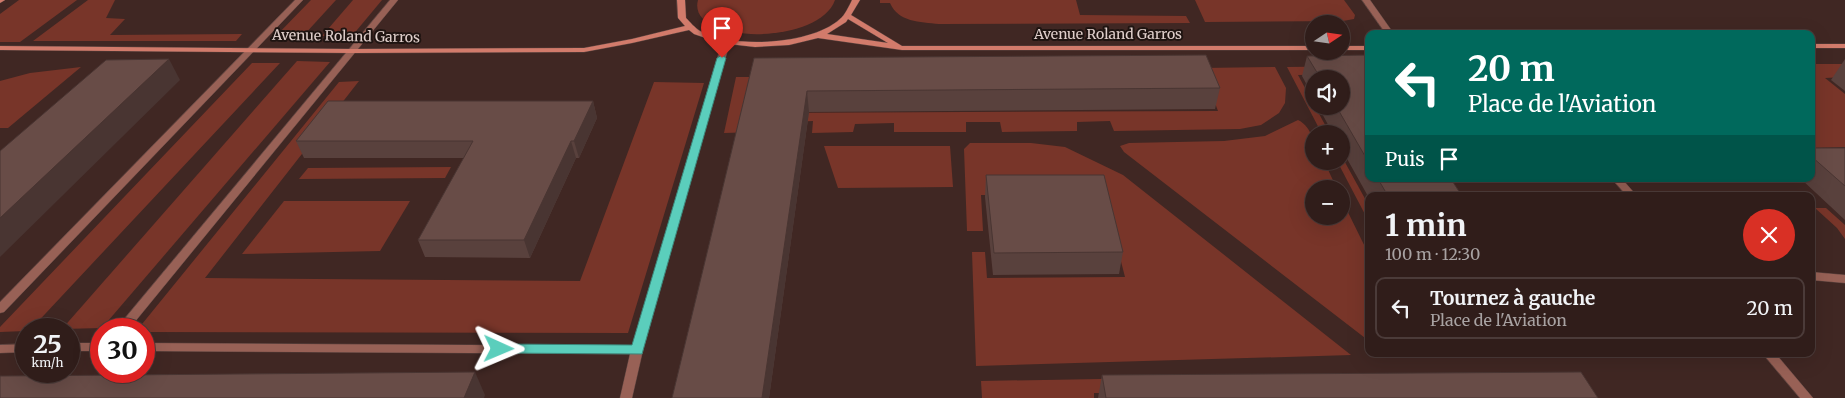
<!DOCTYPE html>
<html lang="fr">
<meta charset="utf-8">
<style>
body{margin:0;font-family:Merriweather,serif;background:#382623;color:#f1f3f6;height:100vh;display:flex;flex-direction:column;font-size:19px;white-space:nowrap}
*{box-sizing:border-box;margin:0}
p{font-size:16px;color:#a8a2a2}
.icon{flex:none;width:28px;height:28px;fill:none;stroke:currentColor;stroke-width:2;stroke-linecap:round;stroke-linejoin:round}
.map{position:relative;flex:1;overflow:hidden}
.drawer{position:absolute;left:1365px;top:192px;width:450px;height:165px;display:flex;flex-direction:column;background:#301d1a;border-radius:10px;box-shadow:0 5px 20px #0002,0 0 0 1px #4b3b39}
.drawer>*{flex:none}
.banner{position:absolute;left:1365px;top:30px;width:450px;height:152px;border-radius:10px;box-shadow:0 5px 20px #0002,0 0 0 1px #4b3b39;background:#00695c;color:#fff;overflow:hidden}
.needle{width:32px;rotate:77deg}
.buttons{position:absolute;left:1305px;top:15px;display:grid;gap:10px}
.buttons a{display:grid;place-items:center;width:45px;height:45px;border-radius:50%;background:#301d1a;box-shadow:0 5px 20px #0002,0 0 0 1px #4b3b39;font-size:25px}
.speed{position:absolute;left:15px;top:318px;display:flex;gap:10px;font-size:25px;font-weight:700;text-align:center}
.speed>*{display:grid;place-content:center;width:65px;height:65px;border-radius:50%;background:#301d1a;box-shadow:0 5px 20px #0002,0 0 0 1px #4b3b39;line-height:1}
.speed small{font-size:12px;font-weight:400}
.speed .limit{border:8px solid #d22;background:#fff;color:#111}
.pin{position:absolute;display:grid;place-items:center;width:42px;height:42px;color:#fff;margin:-51px -21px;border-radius:50% 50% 50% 0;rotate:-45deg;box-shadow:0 0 5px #0007}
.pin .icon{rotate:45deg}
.me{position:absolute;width:55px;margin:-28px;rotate:91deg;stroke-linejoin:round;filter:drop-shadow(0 0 4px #0008)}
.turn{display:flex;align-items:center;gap:18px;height:105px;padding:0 20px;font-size:22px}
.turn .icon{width:65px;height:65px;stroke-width:2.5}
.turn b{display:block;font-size:35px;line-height:42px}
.then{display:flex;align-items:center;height:48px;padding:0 20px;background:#0003;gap:10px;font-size:19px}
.round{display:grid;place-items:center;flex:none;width:52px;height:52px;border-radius:26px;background:#382623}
.overview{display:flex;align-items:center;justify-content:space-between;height:85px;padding:0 20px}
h1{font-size:30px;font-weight:700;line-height:38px}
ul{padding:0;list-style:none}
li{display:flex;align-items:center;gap:15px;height:62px;margin:0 10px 8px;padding:0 10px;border:2px solid #4b3b39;border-radius:10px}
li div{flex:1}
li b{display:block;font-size:19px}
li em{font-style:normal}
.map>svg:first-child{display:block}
.green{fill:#783529}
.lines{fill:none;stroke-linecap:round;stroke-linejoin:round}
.street-casing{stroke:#5d4541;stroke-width:1}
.secondary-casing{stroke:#5d4541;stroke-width:1}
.street{fill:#986156;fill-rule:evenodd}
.secondary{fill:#d27b6b;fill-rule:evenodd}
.wall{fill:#59413d}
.shaded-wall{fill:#493532}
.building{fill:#684c47;stroke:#493532}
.route{fill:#5bcebc;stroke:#3b867a}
.labels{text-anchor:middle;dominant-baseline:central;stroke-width:4;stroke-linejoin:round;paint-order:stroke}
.street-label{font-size:14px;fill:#e0cfcb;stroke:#1f1411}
</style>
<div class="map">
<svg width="1845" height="398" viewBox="0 0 1845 398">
<rect width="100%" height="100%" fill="#402723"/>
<g class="green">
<polygon points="19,0 77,0 20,42 0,42 0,14"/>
<polygon points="88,0 115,0 106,18 125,19 110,35 242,34 236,41 33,41"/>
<polygon points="311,0 336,0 304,35 276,36"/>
<polygon points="353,0 382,0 352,36 322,36"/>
<path d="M698 0H835C819 46 686 45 698 0Z"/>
<path d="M880 0H1076L1080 15 1186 16 1190 23 939 24C920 22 898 22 890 3H880Z"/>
<polygon points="1195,0 1344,0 1355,15 1354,19 1343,21 1205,22"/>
<polygon points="297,61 330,62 102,328 62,329"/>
<polygon points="252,63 280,63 31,329 26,329 26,331 0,332 0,327"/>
<polygon points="1811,64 1845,64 1845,77 1825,78 1845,94 1845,147 1811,148"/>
<polygon points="1369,66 1365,74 1298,75 1330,134 1322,134 1287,67"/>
<polygon points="81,67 8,128 0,128 0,81 30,73"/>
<polygon points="1275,67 1286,88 1285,103 1279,113 1261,125 1240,129 1114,131 1110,121 1077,122 1077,131 1002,132 1000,122 966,122 966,132 894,132 894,123 855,124 853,132 812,133 813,121 792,122 792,131 724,133 736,77 752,77 745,113 1218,111 1202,68"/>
<polygon points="359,81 205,278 580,281 654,82 704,83 628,333 144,332 144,329 138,329 339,82"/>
<path d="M1298 120C1314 128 1314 146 1314 161H1324L1337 189H1314V216H1341V198L1369 255V341L1124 152 1120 146 1129 143 1224 141 1265 136Z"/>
<polygon points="970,143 1031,143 1065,147 1123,175 1351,355 976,366 972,252 985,252 987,278 1125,277 1104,195 981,195 983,231 967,231 964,149"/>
<polygon points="824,146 950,146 953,187 838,188"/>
<polygon points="1341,155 1369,206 1369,222 1337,161 1341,161"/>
<polygon points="451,167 445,178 299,179 308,168"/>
<polygon points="284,201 410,201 380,251 242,254"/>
<polygon points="1815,208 1826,208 1845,225 1845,239 1837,228"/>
<polygon points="1157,378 1162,394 1094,393 1094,398 982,398 981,381"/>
</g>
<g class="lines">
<g class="street-casing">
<g id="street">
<polygon points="295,0 303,0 4,312 0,313 0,302"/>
<polygon points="390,0 398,0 129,329 116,329"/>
<polygon points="1362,0 1370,0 1394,34 1386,34"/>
<polygon points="723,40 726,40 730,42 643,350 632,398 620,398 630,354 144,351 144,343 632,346"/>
<polygon points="1612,179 1622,179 1637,196 1627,196"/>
<polygon points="1811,272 1845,275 1845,283 1811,280"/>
<rect x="69" y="343" width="32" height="8"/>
<polygon points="26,344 26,352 0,353 0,345"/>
<polygon points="1763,354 1776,354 1813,398 1800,398"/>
</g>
</g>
<g class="secondary-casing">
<g id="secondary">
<polygon points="0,0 5,0 0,3"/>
<path d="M677 0H685L686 18C690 22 695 28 700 31 732 49 812 45 840 19 845 15 849 6 852 0H860L851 15 902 46H1314V50H902L818 38 789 45 755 47 720 43 694 34 689 30 632 43 584 52 353 53 0 50V46L353 49 584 48 632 39 685 26 678 18ZM848 19 888 43 827 34 846 22Z"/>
<rect x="1811" y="44" width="34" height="4"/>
<rect x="1341" y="46" width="28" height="4"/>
</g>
</g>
<use href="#street" class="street"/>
<use href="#secondary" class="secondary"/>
</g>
<g class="wall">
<polygon points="1369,55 1369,179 1451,179 1462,196 1369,196 1369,198 1341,148 1341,134 1333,134 1318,106 1341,106 1341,79 1314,79 1314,98 1302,76 1307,56"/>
<polygon points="754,58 1220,88 1215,109 809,112 769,398 672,398"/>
<polygon points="1845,59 1845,91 1831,80"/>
<polygon points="593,101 597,118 579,158 576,158 530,258 425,257 418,240 464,158 304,158 296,141"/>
<polygon points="1811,148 1845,148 1845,220 1801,179 1811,179"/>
<polygon points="986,175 1123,252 1119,274 993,275 985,197"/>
<polygon points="1102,375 1598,398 1098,398"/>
</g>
<g class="shaded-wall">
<polygon points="169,59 180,80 0,257 0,218"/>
<polygon points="807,91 809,112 769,398 762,398"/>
<polygon points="593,101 597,118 579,158 574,141"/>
<polygon points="571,141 576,158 530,258 524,240"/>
<polygon points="475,372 485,395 484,398 464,398"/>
</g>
<g class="building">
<polygon points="1206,55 1220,88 807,91 762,398 672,398 754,58"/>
<polygon points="1369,55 1369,163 1336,106 1341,106 1341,79 1321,79 1307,56"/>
<polygon points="169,59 0,218 0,151 106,60"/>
<polygon points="328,101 593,101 574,141 571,141 524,240 418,240 473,141 296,141"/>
<polygon points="1811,148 1845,148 1845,186 1811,156"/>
<polygon points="986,175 1104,175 1123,252 994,253"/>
<polygon points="1378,179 1451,179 1462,196 1388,196"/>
<polygon points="475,372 464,398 0,398 0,376"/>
<polygon points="1581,372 1598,398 1106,398 1102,375"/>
</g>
<polygon class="route" points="722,55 726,58 642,354 494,353 492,349 494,346 499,344 632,345 717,58"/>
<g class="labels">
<g class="street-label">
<text x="1108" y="34">Avenue Roland Garros</text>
<text transform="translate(346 36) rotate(1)">Avenue Roland Garros</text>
</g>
</g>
</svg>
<div class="buttons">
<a><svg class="needle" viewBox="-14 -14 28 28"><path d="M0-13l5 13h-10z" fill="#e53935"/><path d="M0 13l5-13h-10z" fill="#a8a2a2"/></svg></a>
<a><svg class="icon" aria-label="sound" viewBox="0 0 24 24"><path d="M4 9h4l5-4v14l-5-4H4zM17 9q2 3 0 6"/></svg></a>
<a>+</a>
<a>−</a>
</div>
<div class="speed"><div>25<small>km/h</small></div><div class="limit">30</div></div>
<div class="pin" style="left:722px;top:58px;background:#d93025"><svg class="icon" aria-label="arrive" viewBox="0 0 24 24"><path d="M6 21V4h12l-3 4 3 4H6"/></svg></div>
<svg class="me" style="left:499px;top:349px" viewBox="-20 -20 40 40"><path d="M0-17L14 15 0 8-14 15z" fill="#5bcebc" stroke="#fff" stroke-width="4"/></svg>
<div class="banner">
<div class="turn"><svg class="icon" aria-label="left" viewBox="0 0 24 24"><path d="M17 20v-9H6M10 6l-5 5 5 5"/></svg><div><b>20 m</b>Place de l'Aviation</div></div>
<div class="then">Puis<svg class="icon" aria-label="arrive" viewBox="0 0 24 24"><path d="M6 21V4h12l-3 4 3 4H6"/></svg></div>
</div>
<section class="drawer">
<div class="overview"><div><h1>1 min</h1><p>100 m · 12:30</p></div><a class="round" style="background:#d93025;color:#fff"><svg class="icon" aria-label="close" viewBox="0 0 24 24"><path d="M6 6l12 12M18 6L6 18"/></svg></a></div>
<ul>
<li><svg class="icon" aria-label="left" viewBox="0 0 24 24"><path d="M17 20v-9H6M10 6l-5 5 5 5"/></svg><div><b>Tournez à gauche</b><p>Place de l'Aviation</p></div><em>20 m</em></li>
</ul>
</section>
</div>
